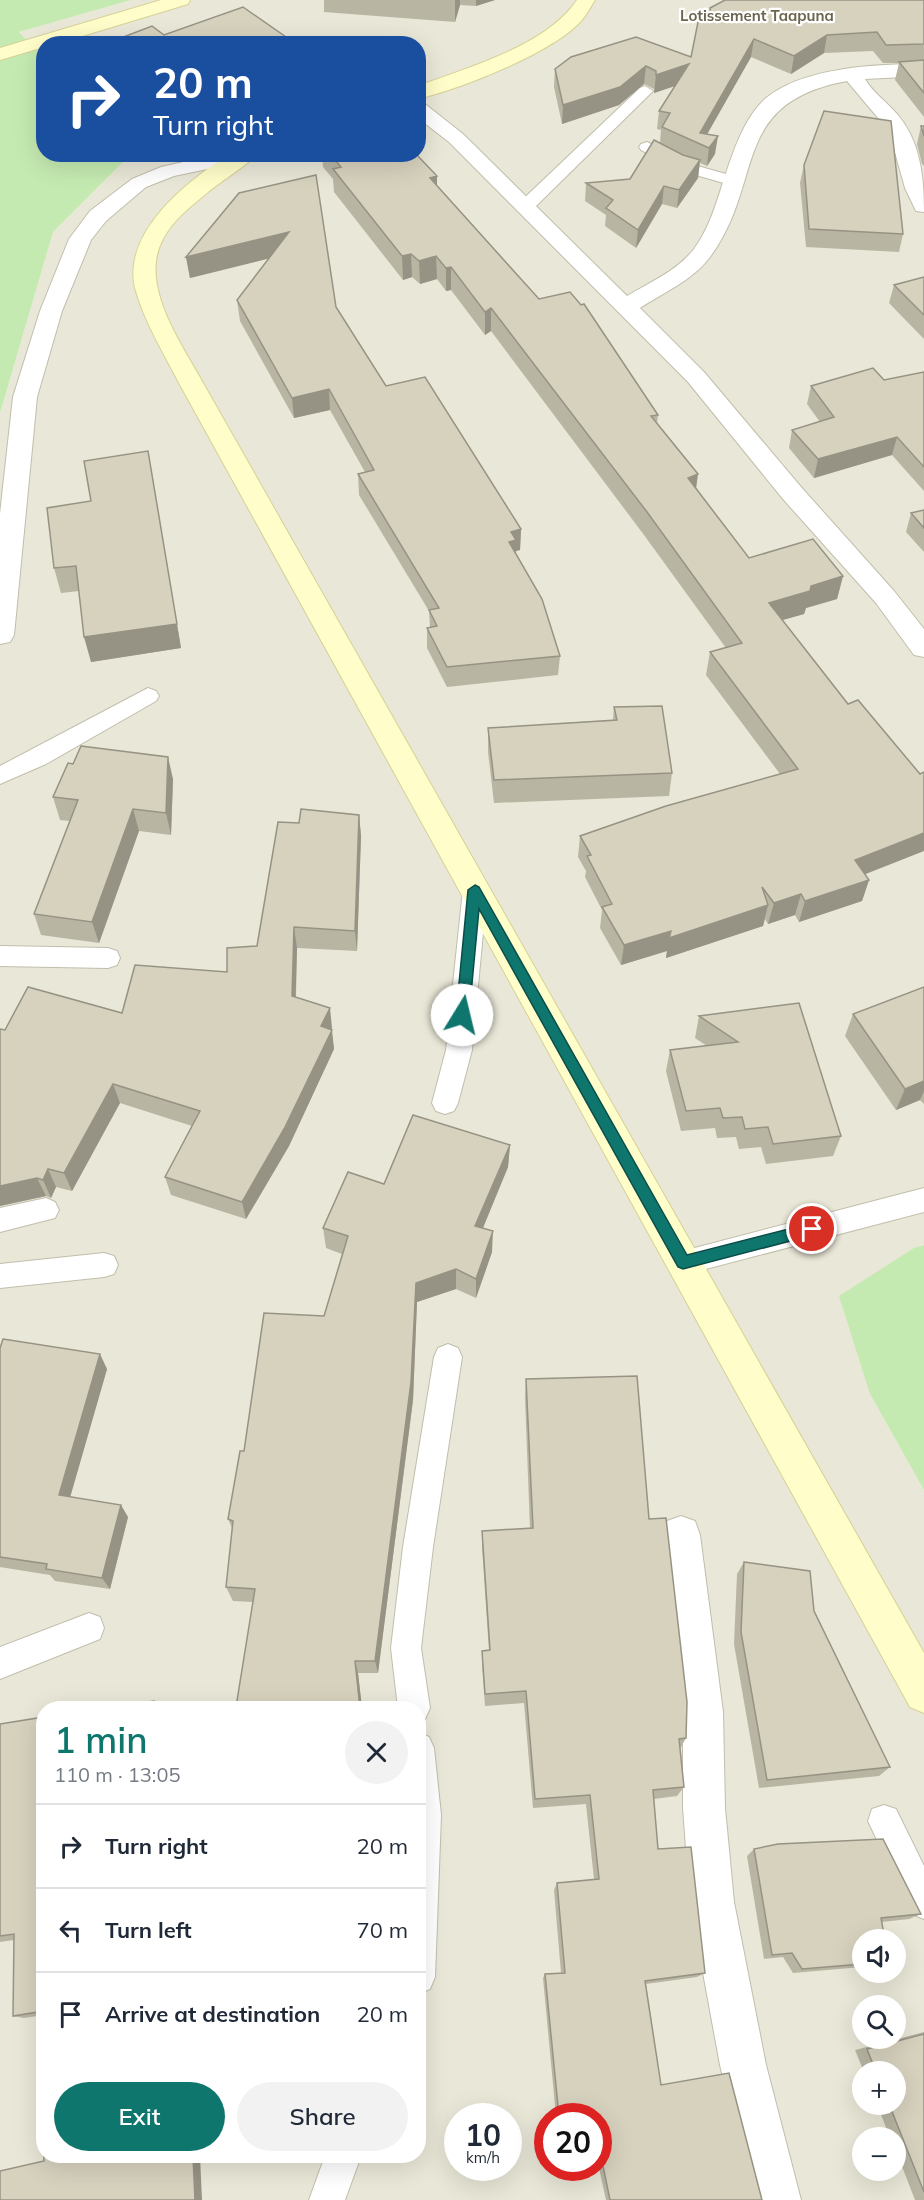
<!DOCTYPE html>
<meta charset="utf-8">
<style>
body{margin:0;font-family:Mulish,sans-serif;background:#f2f2f3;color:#1f2937;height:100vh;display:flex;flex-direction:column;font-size:22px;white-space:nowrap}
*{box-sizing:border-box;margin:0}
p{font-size:20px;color:#747a83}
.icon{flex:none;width:33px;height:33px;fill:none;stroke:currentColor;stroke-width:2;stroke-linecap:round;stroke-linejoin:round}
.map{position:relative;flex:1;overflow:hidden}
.side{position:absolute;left:36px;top:1701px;width:390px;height:462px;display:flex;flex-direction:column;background:#fff;border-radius:24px;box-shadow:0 6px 24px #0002}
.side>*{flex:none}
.banner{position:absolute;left:36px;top:36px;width:390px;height:126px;border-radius:24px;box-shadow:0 6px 24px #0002;background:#1a4fa0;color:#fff;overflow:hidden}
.buttons{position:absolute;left:852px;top:1929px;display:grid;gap:12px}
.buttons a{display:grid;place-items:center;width:54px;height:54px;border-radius:50%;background:#fff;box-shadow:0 6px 24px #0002;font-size:30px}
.speed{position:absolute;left:444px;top:2103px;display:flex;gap:12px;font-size:30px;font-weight:700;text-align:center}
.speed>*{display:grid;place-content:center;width:78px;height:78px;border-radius:50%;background:#fff;box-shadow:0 6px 24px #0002;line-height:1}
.speed small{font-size:15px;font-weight:400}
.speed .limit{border:9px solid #d22;background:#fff;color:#111}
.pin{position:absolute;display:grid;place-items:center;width:51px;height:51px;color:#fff;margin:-26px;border:3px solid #fff;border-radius:50%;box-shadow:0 2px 6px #0007}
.me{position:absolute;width:66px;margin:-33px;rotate:9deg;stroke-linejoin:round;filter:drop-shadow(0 0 4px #0008)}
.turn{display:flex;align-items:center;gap:21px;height:126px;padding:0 18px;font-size:27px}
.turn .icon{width:78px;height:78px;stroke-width:2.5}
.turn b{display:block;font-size:42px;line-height:51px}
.round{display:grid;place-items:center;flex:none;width:63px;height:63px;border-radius:32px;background:#f2f2f3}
.summary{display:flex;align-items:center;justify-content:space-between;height:102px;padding:0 18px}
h1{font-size:36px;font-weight:600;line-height:45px;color:#0f766e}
.cta{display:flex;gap:12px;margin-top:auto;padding:12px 18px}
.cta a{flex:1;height:69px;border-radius:36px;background:#0f766e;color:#fff;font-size:24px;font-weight:600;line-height:69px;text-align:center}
.cta a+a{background:#f2f2f3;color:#1f2937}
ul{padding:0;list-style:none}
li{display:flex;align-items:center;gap:18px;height:84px;padding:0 18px;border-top:2px solid #e0e1e3}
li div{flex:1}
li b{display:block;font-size:22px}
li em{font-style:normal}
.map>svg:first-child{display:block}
.residential{fill:#e9e7d7;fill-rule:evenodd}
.green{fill:#c5eab1}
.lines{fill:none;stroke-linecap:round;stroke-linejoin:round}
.service-casing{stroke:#c1beab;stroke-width:2}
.minor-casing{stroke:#c1beab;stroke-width:2}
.secondary-casing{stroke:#d6d198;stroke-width:2}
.service{fill:#fff;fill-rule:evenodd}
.minor{fill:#fff;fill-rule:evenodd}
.secondary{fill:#fffdc9;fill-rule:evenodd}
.wall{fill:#b9b5a3}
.shaded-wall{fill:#969385}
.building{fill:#d7d2be;stroke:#969385;stroke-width:1.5}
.route{fill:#0f766e;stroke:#0a4d48;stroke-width:1.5}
.labels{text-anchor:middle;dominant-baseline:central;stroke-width:4.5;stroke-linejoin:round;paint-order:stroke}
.far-neighbourhood-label{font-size:15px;font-weight:bold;fill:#6c664e;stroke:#fff}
</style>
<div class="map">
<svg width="924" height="2200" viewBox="0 0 924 2200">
<rect width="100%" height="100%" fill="#f5f4e9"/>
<path class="residential" d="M131 0H924V1245L914 1248 870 1394 924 1490V2200H0V413L53 232 130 155 418 154V44H44L43 58 19 32ZM44 1708H418V2156H44ZM862 1940H896V1972H862ZM862 2006H896V2038H862ZM862 2072H896V2104H862ZM458 2116H508V2168H458ZM548 2116H598V2168H548ZM862 2138H896V2170H862Z"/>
<g class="green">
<polygon points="0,0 131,0 19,32 43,58 44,154 130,155 53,232 0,413"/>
<polygon points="924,1245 924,1490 870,1394 839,1296 914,1248"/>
</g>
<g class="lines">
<g class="service-casing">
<g id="service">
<polygon points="645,86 653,91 650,94 531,211 519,211 517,207 519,203 640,88"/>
<polygon points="647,142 694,165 740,178 742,181 734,186 682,171 641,150 639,147 641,144"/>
<polygon points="148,688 156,691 159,696 156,701 46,764 0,784 0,766"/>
<polygon points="475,881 483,884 487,890 472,1050 458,1103 454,1111 445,1114 436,1111 432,1103 446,1050 463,890 467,884"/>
<polygon points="0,946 108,948 117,951 120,958 117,965 108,968 0,966"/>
<polygon points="924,1188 924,1212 683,1275 673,1272 669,1263 673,1254 683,1251"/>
<polygon points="46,1198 55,1202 59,1210 55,1218 0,1232 0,1208"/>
<polygon points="104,1253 114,1256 118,1265 114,1274 104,1277 0,1288 0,1264"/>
<polygon points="448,1344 458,1348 462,1357 433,1547 421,1648 430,1708 425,1719 418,1722 418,1708 398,1708 391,1648 403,1547 434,1357 438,1348"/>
<polygon points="89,1613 100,1617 104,1628 100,1639 0,1679 0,1647"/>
<polygon points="418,1732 429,1737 434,1748 441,1815 435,1977 430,1989 418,1994"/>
<polygon points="884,1805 896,1809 924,1866 924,1919 912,1914 868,1821 872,1809"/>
<polygon points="325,2156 361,2156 345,2200 309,2200"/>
</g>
</g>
<g class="minor-casing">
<g id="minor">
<path d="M924 64V76L865 79C873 93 887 102 897 114 921 142 924 178 924 212L916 211 905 188 889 131 847 81C728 103 766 181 710 257 692 281 664 292 640 308L704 372 801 487 894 591 924 629V657L914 655 876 603 783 499 688 382 449 142 418 118V102L425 104 463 134 627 296C650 282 677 271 694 249 714 222 720 187 732 156 739 136 750 112 766 98 804 67 877 64 924 64Z"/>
<polygon points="219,154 253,156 250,160 174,176 146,187 106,221 91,240 62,311 37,397 14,635 10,642 0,644 0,514 13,397 40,311 69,239 90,211 132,179 161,167"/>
<polygon points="681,1516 695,1521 700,1535 723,1712 725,1808 734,1902 766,2065 801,2200 753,2200 720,2065 690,1902 683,1808 683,1712 662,1535 667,1521"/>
</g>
</g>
<g class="secondary-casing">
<g id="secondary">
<polygon points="161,0 190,0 188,4 56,44 44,44 44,47 0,60 0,48"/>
<path d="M577 0H595C591 6 587 14 582 20 553 53 462 88 418 99V86C469 67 546 46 577 0Z"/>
<path d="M230 154H257C253 161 216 185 207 193 190 207 173 220 163 239 138 285 182 344 203 383L924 1653V1713L910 1707 179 383C163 352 144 321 135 288 122 232 188 180 230 154Z"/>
</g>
</g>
<use href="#service" class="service"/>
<use href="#minor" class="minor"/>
<use href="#secondary" class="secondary"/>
</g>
<g class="wall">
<polygon points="324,0 495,0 476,6 460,5 455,22 324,12"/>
<polygon points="924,0 924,117 895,80 899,63 883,63 873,51 824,53 791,74 751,57 707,134 715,154 707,166 700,163 698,178 677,208 662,204 636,248 605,226 606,215 585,201 586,183 630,179 660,143 661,130 657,129 659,111 675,86 654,93 654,89 644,84 619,105 562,124 554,87 555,69 691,57 709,14 710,8"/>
<polygon points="921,126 924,126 924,166 922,164 917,144"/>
<polygon points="322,154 330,154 437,176 437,185 539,299 658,415 657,423 696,489 749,558 843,576 837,599 806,608 804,614 782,620 865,874 869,880 862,901 799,922 795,915 768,924 765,919 763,926 666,958 667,951 621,965 600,928 602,910 585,877 586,871 578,857 580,836 780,774 706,675 710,652 726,648 644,535 491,331 485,335 451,290 446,291 437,279 420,284 412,277 403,280 334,192 333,179 323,167"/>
<polygon points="804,165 903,234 899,252 806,247 800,183"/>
<polygon points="239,193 336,307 386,386 521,529 520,550 516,551 516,553 560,656 558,675 447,687 427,648 427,628 430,627 429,611 359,495 358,474 365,472 330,410 294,418 240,321 237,300 269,258 190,278 186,257"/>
<polygon points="924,277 924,339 889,303 894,285"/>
<polygon points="924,372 924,491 892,455 814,478 789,448 792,430 820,422 807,404 811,386 884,380"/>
<polygon points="148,451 181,648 91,662 79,591 61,593 54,568 91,501"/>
<polygon points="924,510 924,552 906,532 911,513"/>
<polygon points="614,707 672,773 669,796 494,803 488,752 488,728 613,720"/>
<polygon points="173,779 171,835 139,831 99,943 41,935 34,914 70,821 60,820 53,797"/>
<polygon points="359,815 361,836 357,951 297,948 296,997 332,1028 331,1029 334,1049 289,1146 246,1219 171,1195 165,1177 192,1126 120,1103 72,1191 56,1187 51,1198 46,1196 0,1206 5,1030 122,1013 227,972 257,946 299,823"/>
<polygon points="924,987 924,1104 920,1100 896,1110 845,1036 853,1014"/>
<polygon points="799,1003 841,1136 833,1156 766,1164 761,1147 739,1149 736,1137 717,1138 715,1128 681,1131 666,1071 670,1050 707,1046 695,1038 699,1016"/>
<polygon points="510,1145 508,1167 483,1228 492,1252 476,1298 456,1289 417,1302 413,1400 378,1673 358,1673 362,1708 237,1708 236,1707 253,1602 233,1601 226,1587 233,1530 228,1519 244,1451 324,1316 342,1254 326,1248 323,1228 384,1184"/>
<polygon points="0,1348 107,1369 70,1497 128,1517 110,1589 55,1581 50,1575 0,1567"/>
<polygon points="526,1379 649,1519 686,1738 680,1749 684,1787 677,1796 654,1799 658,1849 705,1973 697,1977 646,1984 661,2085 729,2073 762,2200 606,2200 598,2164 598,2116 556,2116 543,1978 545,1974 561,1973 554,1890 557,1883 594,1879 586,1804 533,1808 524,1703 485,1706 482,1664 482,1651 489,1651 482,1547 482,1531 530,1529 525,1398"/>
<polygon points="744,1562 814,1611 890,1767 879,1776 759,1788 734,1644 737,1574"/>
<polygon points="44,1717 44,2015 24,2018 13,2016 14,1940 0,1942 0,1724"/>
<polygon points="754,1849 921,1914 909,1919 882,1922 862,1940 862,1967 793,1973 783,1957 764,1959 747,1856"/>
<polygon points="924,2032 924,2200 915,2200 896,2151 896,2138 890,2138 877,2104 896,2104 896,2072 864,2072 855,2050"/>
</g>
<g class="shaded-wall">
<polygon points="455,0 460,0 460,5 455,22"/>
<polygon points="476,0 495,0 476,6"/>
<polygon points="827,35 824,53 791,74 794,56"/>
<polygon points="754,39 751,57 701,145 700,133"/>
<polygon points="689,64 687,82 654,93 656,75"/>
<polygon points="646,66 644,84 619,105 562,124 563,105"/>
<polygon points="718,136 715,154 707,166 709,148"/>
<polygon points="700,160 698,178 677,208 679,190"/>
<polygon points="437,176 437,199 430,178"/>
<polygon points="664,186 662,204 636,248 638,230"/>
<polygon points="289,232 291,253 190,278 186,257"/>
<polygon points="411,254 412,277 403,280 402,256"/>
<polygon points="436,256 437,279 420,284 419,261"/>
<polygon points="451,267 451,290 446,291 446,268"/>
<polygon points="491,308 491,331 485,335 485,312"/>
<polygon points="329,389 330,410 294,418 292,398"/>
<polygon points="897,437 892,455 814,478 818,459"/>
<polygon points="148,451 181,648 91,662 84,637"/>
<polygon points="698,474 695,497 688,478"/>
<polygon points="521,529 520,550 516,551 515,561 509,542 511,532"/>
<polygon points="843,576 837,599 806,608 804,614 765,625 769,603 811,586"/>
<polygon points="168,757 173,779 171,835 166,813"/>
<polygon points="133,809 139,831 99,943 92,922"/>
<polygon points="359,815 361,836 357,951 355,931"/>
<polygon points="924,833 924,851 848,881 855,860"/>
<polygon points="869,880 862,901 799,922 805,901"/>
<polygon points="801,894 795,915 768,924 774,903"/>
<polygon points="768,905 763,926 666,958 667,951 621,965 624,945 671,931"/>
<polygon points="294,927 297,948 295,1016 292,996"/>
<polygon points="330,1008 332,1028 324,1046 321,1026"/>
<polygon points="332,1030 334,1049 289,1146 246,1219 242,1202"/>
<polygon points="924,1081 924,1091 920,1100 896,1110 905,1089"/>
<polygon points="113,1084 120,1103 72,1191 64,1173"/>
<polygon points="510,1145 508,1167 475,1247 475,1226"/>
<polygon points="48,1169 56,1187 51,1198 43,1180"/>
<polygon points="37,1178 46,1196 0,1206 0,1186"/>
<polygon points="493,1231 492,1252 476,1298 476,1279"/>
<polygon points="456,1269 456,1289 417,1302 413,1400 378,1673 375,1661 416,1283"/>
<polygon points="100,1354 107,1369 67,1508 59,1495"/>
<polygon points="121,1505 128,1517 110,1589 102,1578"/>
<polygon points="355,1661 358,1673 362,1708 360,1708"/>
<polygon points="154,1701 160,1708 154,1708"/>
<polygon points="193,2156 200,2156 202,2200 195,2200"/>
</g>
<g class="building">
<polygon points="725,0 924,0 924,44 886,45 877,32 827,35 794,56 754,39 700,133 718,136 709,148 662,127 670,113 659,111 689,64 656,75 656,71 646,66 620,87 563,105 555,69 571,57 636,37 691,57 699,17 711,13 710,8"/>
<polygon points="243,7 296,44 105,44 152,26 164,35"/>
<polygon points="924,60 924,93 899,62"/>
<polygon points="824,111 891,121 903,234 809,229 804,165"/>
<polygon points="921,126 924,126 924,136"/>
<polygon points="654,140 683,155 700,160 679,190 664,186 638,230 606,208 613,200 586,183 630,179"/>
<polygon points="330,154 416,154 437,176 430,178 539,299 570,292 581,305 584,304 658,415 651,416 698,474 688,478 749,558 813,539 843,576 811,586 810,591 769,603 848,704 858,700 920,774 924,772 924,833 855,860 869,880 805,901 801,894 774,903 762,887 768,905 669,938 671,931 624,945 602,907 612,904 587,856 591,855 580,836 666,806 798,769 710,652 742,643 647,512 491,308 485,312 451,267 446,268 436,256 419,261 411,254 402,256 333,169 341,167"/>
<polygon points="316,175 336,307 386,386 425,377 521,529 511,532 516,540 509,542 542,599 560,656 447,667 427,628 437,626 429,610 439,608 358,474 374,470 329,389 292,398 237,300 289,232 186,257 239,193"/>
<polygon points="924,277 924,315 894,285"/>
<polygon points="873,368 884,380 924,372 924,467 897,437 818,459 792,430 834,417 811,386"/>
<polygon points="148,451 177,624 84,637 76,566 54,568 47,508 91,501 84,461"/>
<polygon points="924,510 924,528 911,513"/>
<polygon points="662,706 672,773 494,780 488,728 617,720 614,707"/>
<polygon points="81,746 168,757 166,813 133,809 92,922 34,914 78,800 53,797 68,763 73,764"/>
<polygon points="301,809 359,815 355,931 294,927 292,996 330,1008 321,1026 332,1030 285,1127 242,1202 165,1177 200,1111 113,1084 64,1173 48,1169 43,1180 37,1178 0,1186 0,1029 5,1030 28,987 122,1013 135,965 227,972 227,948 257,946 278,822 299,823"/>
<polygon points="924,987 924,1081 905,1089 853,1014"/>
<polygon points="799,1003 841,1136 773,1144 768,1127 745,1129 742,1117 723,1118 720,1108 686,1111 670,1050 738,1042 699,1016"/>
<polygon points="413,1115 510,1145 475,1226 493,1231 476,1279 456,1269 416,1283 411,1382 375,1661 355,1661 360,1708 276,1708 276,1705 236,1707 255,1589 226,1587 233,1521 228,1519 240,1451 244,1451 264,1313 324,1316 348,1236 323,1228 348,1172 384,1184"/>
<polygon points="3,1339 100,1354 59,1495 121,1505 102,1578 46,1569 47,1564 0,1557 0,1348"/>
<polygon points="637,1376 649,1519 666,1518 687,1702 686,1738 679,1739 684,1787 653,1790 658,1849 691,1847 705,1973 645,1981 661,2085 729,2073 762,2200 610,2200 598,2142 598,2116 559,2116 545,1974 565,1973 557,1883 599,1879 590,1795 535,1799 526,1691 485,1694 482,1651 490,1650 482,1531 533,1528 526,1379"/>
<polygon points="744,1562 810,1571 814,1611 890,1767 767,1780 741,1632"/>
<polygon points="154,1701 154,1708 105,1708"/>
<polygon points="44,1717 44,2011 13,2016 14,1934 0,1936 0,1724"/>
<polygon points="883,1839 921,1914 881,1918 885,1940 862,1940 862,1964 802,1969 792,1953 772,1955 754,1849 778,1844"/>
<polygon points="924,2034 924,2192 889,2104 896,2104 896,2072 876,2072 867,2049"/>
<polygon points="44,2093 44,2156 193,2156 195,2200 0,2200 0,2171 44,2161 40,2094"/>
</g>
<polygon class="route" points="475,885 479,887 687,1255 812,1223 819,1229 817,1234 683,1269 678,1267 479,909 469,1015 467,1019 458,1019 456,1015 468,890"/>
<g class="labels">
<g class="far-neighbourhood-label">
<text x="757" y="15">Lotissement Taapuna</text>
</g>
</g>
</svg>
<div class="buttons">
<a><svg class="icon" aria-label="sound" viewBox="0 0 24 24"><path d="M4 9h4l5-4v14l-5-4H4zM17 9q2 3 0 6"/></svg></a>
<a><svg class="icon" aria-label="search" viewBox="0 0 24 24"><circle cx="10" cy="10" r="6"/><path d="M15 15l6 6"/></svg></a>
<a>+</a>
<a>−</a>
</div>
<div class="speed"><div>10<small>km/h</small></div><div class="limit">20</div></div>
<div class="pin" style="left:812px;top:1229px;background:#d93025"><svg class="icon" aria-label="arrive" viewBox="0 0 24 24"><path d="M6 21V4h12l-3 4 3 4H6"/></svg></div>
<svg class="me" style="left:462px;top:1015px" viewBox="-20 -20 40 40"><circle r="19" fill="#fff"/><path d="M0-13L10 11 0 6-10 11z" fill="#0f766e"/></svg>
<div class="banner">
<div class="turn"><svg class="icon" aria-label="right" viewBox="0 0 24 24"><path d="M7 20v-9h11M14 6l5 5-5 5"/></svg><div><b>20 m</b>Turn right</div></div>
</div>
<section class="side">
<div class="summary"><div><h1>1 min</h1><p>110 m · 13:05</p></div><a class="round"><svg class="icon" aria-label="close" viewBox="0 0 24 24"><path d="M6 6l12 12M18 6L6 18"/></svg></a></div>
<ul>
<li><svg class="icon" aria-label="right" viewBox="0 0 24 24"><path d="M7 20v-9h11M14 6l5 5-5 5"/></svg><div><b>Turn right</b></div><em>20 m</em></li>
<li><svg class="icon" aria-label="left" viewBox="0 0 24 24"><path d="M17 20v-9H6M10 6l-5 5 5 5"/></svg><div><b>Turn left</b></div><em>70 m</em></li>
<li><svg class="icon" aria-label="arrive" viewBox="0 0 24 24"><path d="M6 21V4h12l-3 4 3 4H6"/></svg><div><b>Arrive at destination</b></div><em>20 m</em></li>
</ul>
<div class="cta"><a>Exit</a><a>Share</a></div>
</section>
</div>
